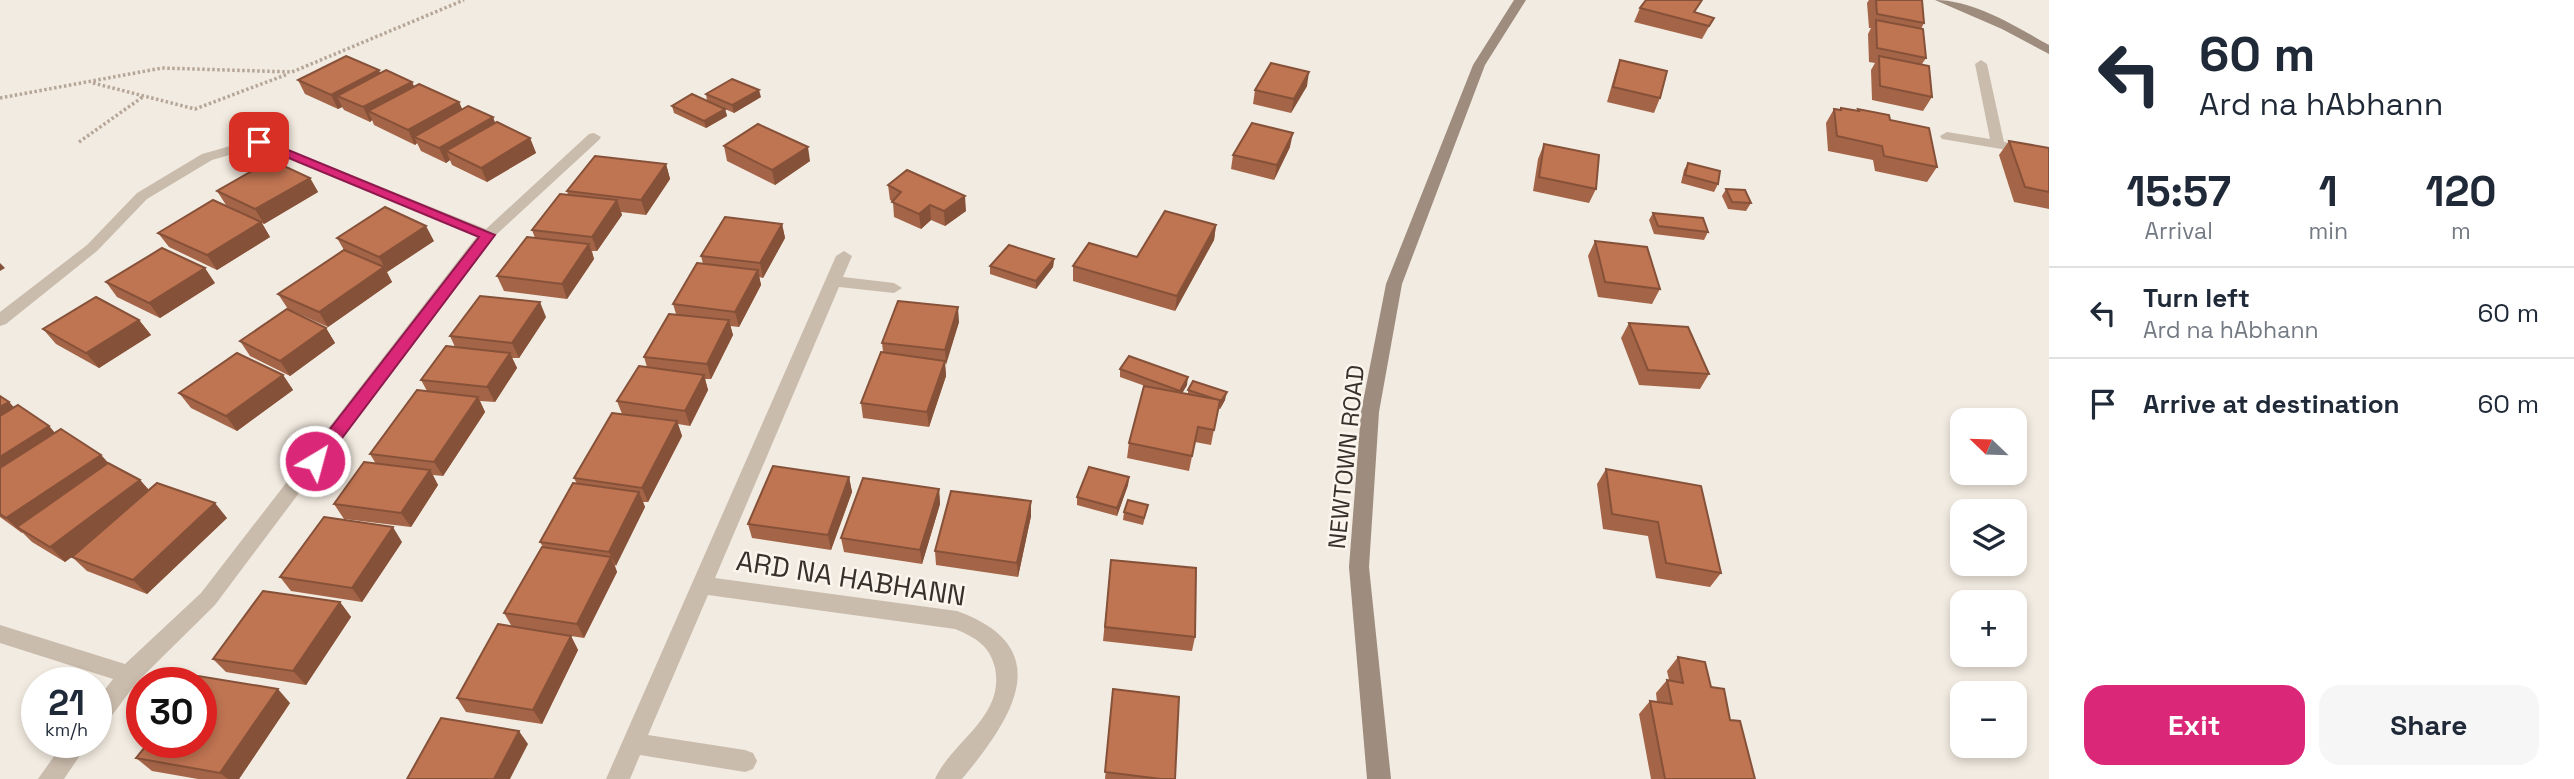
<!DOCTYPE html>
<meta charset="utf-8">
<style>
body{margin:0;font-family:"Space Grotesk",sans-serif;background:#f6f6f7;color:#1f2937;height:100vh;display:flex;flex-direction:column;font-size:26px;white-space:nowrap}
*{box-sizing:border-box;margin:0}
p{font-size:23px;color:#747a83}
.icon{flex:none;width:38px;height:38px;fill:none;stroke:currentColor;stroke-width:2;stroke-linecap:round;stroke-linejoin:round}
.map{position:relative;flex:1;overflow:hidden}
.details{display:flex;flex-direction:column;background:#fff;width:525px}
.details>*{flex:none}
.hud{background:#fff;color:#1f2937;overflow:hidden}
.needle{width:46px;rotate:293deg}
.controls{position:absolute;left:1950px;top:408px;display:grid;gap:14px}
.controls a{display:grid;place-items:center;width:77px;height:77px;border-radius:14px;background:#fff;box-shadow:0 4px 10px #0003;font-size:35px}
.speed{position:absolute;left:21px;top:667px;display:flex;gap:14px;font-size:35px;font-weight:700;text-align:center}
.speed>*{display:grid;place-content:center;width:91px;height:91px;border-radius:50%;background:#fff;box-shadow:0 4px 10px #0003;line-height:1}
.speed small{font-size:18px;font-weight:400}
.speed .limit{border:10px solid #d22;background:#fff;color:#111}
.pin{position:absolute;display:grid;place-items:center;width:60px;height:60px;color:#fff;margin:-30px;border-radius:14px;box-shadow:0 4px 10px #0006}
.me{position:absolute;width:77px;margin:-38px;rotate:37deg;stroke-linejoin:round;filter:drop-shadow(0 0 5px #0008)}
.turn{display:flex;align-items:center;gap:24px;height:147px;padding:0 35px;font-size:32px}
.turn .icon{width:91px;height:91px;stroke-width:2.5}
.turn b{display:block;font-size:49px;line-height:60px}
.eta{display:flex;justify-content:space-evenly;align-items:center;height:119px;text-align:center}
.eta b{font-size:42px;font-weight:700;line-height:49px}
.primary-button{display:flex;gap:14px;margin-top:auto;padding:14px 35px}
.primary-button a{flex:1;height:80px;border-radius:21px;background:#db2777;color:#fff;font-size:28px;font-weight:700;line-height:80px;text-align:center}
.primary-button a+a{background:#f6f6f7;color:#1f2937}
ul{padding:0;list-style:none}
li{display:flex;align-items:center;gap:21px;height:91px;padding:0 35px;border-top:2px solid #e0e1e3}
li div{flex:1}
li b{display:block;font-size:26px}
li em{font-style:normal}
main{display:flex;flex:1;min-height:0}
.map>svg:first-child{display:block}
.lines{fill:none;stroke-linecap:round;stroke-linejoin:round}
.path{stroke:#b6a697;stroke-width:3.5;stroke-dasharray:2.5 2.5;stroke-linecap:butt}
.street{fill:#cabcad;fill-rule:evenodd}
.secondary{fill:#9e8c7e;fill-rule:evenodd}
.wall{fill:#a46447}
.shaded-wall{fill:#865139}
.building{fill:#bf7452;stroke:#865139;stroke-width:2}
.route{fill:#db2777;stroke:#8e194d;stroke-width:2}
.labels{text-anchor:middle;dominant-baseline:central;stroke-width:5;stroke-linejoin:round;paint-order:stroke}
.street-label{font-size:24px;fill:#39302b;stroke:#faf5ed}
.near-street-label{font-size:28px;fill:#39302b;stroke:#faf5ed}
</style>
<main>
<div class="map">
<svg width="2049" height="779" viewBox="0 0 2049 779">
<rect width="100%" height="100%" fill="#f2ebe1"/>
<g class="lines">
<g class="path">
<polyline points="93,83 195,109 288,74"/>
<polyline points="0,98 162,68 292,72 464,0"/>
<polyline points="79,142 144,96"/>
</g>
<g class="street">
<polygon points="1981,60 1987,64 2004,142 2049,149 2049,157 1942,139 1940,136 1947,132 1990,139 1975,64"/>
<polygon points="594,133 601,137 599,140 485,245 215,605 137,682 104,726 96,729 96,701 113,679 0,643 0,625 125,664 201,593 477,236 258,147 212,160 147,199 97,251 6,324 0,326 0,312 87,245 137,193 202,154 259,138 486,229 589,134"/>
<path d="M844 251 852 256 843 277 894 283 902 288 894 293 839 287 715 578 957 611C1060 648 1011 720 962 779H935C952 741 1005 717 995 668 990 646 975 637 955 629L708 595 648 735 745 750 753 753 757 761 753 769 745 772 640 755 630 779H606L836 256Z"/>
<polygon points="64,742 89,742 64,779 38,779"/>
</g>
<g class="secondary">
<polygon points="1514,0 1526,0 1485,65 1402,284 1379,412 1369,567 1391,779 1367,779 1349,567 1361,412 1386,284 1473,65"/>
<path d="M1935 0C1974 0 2015 26 2049 45V54L2002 29Z"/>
</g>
</g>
<g class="wall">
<polygon points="1869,0 1922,0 1924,23 1921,29 1926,58 1922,64 1932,97 1923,111 1872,100 1871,70 1875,63 1869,62 1868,34 1871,28 1869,28 1867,3"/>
<polygon points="1640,8 1696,13 1714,18 1702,39 1634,22"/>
<polygon points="1620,60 1660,98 1654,113 1607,102 1615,74"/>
<polygon points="380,73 412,82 414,86 459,102 462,109 493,117 495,123 530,138 536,153 487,182 452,165 450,160 446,163 421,151 417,143 415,145 374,125 372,120 370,122 344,110 342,107 338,109 305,94 298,80"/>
<polygon points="1307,86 1291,113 1253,104 1255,90"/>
<polygon points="706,94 761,97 734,113 725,109 727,116 706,128 674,113 672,106 707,101"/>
<polygon points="1841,108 1857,111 1858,109 1890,120 1937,167 1927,182 1875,171 1873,160 1828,151 1826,123 1834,109 1840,110"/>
<polygon points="2009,141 2049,148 2049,209 2014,202 1999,155"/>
<polygon points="1544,144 1596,189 1589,203 1533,191 1538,159"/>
<polygon points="724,146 810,161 775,185 727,161"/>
<polygon points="1290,147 1274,180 1231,169 1233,155"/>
<polygon points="1688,163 1718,184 1714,192 1681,183 1684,170"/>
<polygon points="666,164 670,179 646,215 621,212 622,215 597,251 592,251 594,259 567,299 504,291 497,276 535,238 532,230 568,195 567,191"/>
<polygon points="310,178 318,192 264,224 262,223 270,237 217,270 169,247 158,233 248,216 226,205 217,191"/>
<polygon points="888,185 966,211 945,226 931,220 921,229 894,217 893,202 890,200"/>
<polygon points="1726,189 1751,203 1746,211 1728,209 1722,196"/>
<polygon points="1653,213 1708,232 1704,240 1654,234 1649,220"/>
<polygon points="782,224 785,238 763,278 759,277 761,285 739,327 730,326 733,335 711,379 705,379 708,390 690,426 678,424 682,436 648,502 643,502 645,507 615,566 617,572 584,638 571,636 578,650 542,724 466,712 457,698 512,627 504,613 543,547 540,542 577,484 574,478 622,414 617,401 647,367 644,357 676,314 673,304 703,264 701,256"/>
<polygon points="1216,225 1214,240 1175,311 1073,281 1073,266 1137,257"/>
<polygon points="337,238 434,241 387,272 392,282 328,327 288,309 278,294 344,250"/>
<polygon points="1595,241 1660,289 1652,304 1598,297 1588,256"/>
<polygon points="1054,259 1053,267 1036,289 990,274 990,266"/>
<polygon points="106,282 215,283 160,318 117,297"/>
<polygon points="546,317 519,358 512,358 517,368 495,402 480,401 485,412 443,476 433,475 438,485 411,527 344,519 334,504 376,464 370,454 427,391 421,380 455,347 450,336"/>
<polygon points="139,320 151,335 99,368 56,344 43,329"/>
<polygon points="959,322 945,365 946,376 929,427 863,418 861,403 883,352 882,343"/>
<polygon points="1629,323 1709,374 1700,389 1639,385 1621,338"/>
<polygon points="326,328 335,343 290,376 250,356 240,341"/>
<polygon points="1120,369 1187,385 1182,393 1188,394 1188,390 1225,400 1220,409 1218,409 1211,445 1195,442 1189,471 1127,458 1129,443 1145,386 1120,377"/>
<polygon points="283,375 293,390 237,431 191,408 179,393"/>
<polygon points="0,396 9,402 14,408 49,426 55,433 101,455 108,463 140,480 149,490 227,518 147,594 87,571 72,557 73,556 65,562 32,542 23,533 22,533 0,517"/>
<polygon points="1606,469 1721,573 1710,587 1656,578 1648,536 1603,529 1597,484"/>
<polygon points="849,477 852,492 831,550 752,538 748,524"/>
<polygon points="1129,477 1128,485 1117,516 1077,505 1077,497"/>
<polygon points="939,489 940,504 922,564 844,552 841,538"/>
<polygon points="1031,501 1031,516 1018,577 936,565 935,551"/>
<polygon points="1148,505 1143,525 1123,520 1124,512"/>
<polygon points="402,542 362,602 291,591 280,577"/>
<polygon points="1111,560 1195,637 1192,651 1103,641"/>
<polygon points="340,602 351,617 306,685 226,672 213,659"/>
<polygon points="1678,657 1711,687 1730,720 1755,779 1651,779 1639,714 1650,701 1657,702 1656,693 1667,680 1669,680 1667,671"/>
<polygon points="1113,689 1175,779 1105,779"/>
<polygon points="290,703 239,779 198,779 152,771 136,758"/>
</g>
<g class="shaded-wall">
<polygon points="379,70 385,84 337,96 342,107 338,109 331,95"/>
<polygon points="1309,72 1307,86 1291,113 1294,99"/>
<polygon points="412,82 418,96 368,111 372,120 370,122 363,107"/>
<polygon points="759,90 761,97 734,113 732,105"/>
<polygon points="459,102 465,116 414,137 417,143 415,145 408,130"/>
<polygon points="725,109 727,116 706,128 704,121"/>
<polygon points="493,117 498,131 446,151 450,160 446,163 439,148"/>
<polygon points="1293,133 1290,147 1274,180 1277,165"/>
<polygon points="530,138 536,153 487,182 481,168"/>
<polygon points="808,147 810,161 775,185 772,170"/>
<polygon points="666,164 670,179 646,215 641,200"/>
<polygon points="310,178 318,192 264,224 255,209"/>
<polygon points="965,196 966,211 945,226 944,211"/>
<polygon points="617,200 622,215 597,251 592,237"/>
<polygon points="930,205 931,220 921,229 919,214"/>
<polygon points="261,222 270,237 217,270 207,255"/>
<polygon points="782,224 785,238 763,278 760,263"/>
<polygon points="1216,225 1214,240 1175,311 1177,296"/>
<polygon points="426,226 434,241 387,272 379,257"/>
<polygon points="589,244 594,259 567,299 562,284"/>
<polygon points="1054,259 1053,267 1036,289 1036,281"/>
<polygon points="0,263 5,268 0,271"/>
<polygon points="384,267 392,282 328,327 319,312"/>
<polygon points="205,268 215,283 160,318 149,303"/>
<polygon points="758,270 761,285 739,327 735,312"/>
<polygon points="540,302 546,317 519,358 512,343"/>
<polygon points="958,307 959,322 946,365 945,350"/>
<polygon points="139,320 151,335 99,368 86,353"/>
<polygon points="729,320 733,335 711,379 707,364"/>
<polygon points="326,328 335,343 290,376 280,361"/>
<polygon points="510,353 517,368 495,402 487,387"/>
<polygon points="945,361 946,376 929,427 927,412"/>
<polygon points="283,375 293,390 237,431 226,416"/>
<polygon points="704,375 708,390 690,426 685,411"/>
<polygon points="1188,377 1187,385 1179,399 1180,391"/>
<polygon points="1227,392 1225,400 1220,409 1221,401"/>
<polygon points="478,397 485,412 443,476 434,462"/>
<polygon points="9,402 23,417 0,431 0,407"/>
<polygon points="677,421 682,436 648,502 642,488"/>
<polygon points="49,426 62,441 0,481 0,457"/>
<polygon points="101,455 115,470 17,527 22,533 6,518"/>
<polygon points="430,470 438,485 411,527 401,513"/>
<polygon points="849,477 852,492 831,550 828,535"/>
<polygon points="1129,477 1128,485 1117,516 1117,508"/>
<polygon points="140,480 153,495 65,562 50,547"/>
<polygon points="939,489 940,504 922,564 920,550"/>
<polygon points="639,492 645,507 616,566 609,552"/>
<polygon points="1031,501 1031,516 1018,577 1017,563"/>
<polygon points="215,503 227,518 147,594 133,580"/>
<polygon points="393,527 402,542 362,602 352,588"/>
<polygon points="611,557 617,572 584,638 577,624"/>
<polygon points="340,602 351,617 306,685 293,671"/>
<polygon points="571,636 578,650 542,724 533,710"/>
<polygon points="278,689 290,703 239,779 228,779 220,773"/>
<polygon points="519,731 528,744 510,779 494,779"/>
</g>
<g class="building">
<polygon points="1646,0 1702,0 1694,12 1714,18 1709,26 1640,8"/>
<polygon points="1876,0 1922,0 1924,23 1877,14"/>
<polygon points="1876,20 1923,29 1926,58 1877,48"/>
<polygon points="346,56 379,70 331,95 298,80"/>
<polygon points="1879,56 1929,66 1932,97 1880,86"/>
<polygon points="1620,60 1667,71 1660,98 1613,87"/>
<polygon points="1271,63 1309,72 1294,99 1255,90"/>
<polygon points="386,70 412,82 363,107 337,96"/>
<polygon points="732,79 759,90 732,105 706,94"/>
<polygon points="419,84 459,102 408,130 368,111"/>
<polygon points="692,94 725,109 704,121 672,106"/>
<polygon points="468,106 493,117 439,148 414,137"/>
<polygon points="1841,108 1859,111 1858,109 1889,115 1890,120 1929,128 1937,167 1884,156 1882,146 1837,136 1834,109 1841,110"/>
<polygon points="497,122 530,138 481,168 446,151"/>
<polygon points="1252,123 1293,133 1277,165 1233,155"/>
<polygon points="758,124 808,147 772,170 724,146"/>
<polygon points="2009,141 2049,148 2049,192 2025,187"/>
<polygon points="1544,144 1599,155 1596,189 1539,177"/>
<polygon points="595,156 666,164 641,200 567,191"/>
<polygon points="271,160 310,178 255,209 217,191"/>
<polygon points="1688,163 1720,171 1718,184 1685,175"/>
<polygon points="907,170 965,196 944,211 930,205 919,214 892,202 901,192 888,185"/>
<polygon points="1726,189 1745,190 1751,203 1732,202"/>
<polygon points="560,194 617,200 592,237 532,230"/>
<polygon points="213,200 261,222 207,255 158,233"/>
<polygon points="385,207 426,226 379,257 337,238"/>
<polygon points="1165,211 1216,225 1177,296 1073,266 1089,243 1137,257"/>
<polygon points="1653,213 1703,218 1708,232 1658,226"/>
<polygon points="725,217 782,224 760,263 701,256"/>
<polygon points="527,237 589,244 562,284 497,276"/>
<polygon points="1595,241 1647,247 1660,289 1605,282"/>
<polygon points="1009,245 1054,259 1036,281 990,266"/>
<polygon points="162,248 205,268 149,303 106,282"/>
<polygon points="344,250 384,267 319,312 278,294"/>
<polygon points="697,263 758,270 735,312 673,304"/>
<polygon points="480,296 540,302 512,343 450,336"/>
<polygon points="96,297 139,320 86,353 43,329"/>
<polygon points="898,301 958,307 945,350 882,343"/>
<polygon points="287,309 326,328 280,361 240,341"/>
<polygon points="669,314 729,320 707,364 644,357"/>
<polygon points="1629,323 1688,327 1709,374 1648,370"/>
<polygon points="446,346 510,353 487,387 421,380"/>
<polygon points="881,352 945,361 927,412 861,403"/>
<polygon points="237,353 283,375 226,416 179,393"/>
<polygon points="1129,356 1188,377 1180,391 1120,369"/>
<polygon points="639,366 704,375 685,411 617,401"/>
<polygon points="1193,381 1227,392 1221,401 1188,390"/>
<polygon points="1144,386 1220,400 1214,430 1198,427 1192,456 1129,443"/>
<polygon points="417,390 478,397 434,462 370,454"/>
<polygon points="0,396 9,402 0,407"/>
<polygon points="18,405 49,426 0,457 0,416"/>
<polygon points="612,413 677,421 642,488 574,478"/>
<polygon points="61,429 101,455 6,518 0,514 0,468"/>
<polygon points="364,462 430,470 401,513 334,504"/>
<polygon points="108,463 140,480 50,547 17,527"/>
<polygon points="773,466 849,477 828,535 748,524"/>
<polygon points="1089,467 1129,477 1117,508 1077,497"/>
<polygon points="1606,469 1701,486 1721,573 1666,563 1658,522 1612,514"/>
<polygon points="863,478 939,489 920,550 841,538"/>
<polygon points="157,483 215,503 133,580 72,557"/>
<polygon points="573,483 639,492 609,552 540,542"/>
<polygon points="951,491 1031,501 1017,563 935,551"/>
<polygon points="1128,500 1148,505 1144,518 1124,512"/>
<polygon points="324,517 393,527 352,588 280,577"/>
<polygon points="542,547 611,557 577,624 504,613"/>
<polygon points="1111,560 1196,568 1195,637 1105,627"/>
<polygon points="263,591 340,602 293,671 213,659"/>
<polygon points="498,624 571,636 533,710 457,698"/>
<polygon points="1678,657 1705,662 1711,687 1724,689 1730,720 1740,721 1755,779 1665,779 1650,701 1672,704 1667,680 1683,683"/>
<polygon points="198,676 278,689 220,773 136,758 149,742 201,742 201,682 193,682"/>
<polygon points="1113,689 1179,697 1175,779 1161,779 1105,772"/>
<polygon points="441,718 519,731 494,779 407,779"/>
</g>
<polygon class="route" points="259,138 495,235 321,466 309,466 306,461 309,456 479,237 255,144 253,142"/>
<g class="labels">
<g class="street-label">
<text transform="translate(1346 457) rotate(-84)">NEWTOWN ROAD</text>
</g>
<g class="near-street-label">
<text transform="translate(851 578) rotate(9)">ARD NA HABHANN</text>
</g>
</g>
</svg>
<div class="controls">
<a><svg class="needle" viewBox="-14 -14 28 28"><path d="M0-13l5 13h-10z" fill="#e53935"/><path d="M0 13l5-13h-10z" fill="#747a83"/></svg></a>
<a><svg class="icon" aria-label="layers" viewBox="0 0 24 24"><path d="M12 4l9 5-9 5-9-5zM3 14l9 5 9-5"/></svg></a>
<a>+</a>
<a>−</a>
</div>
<div class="speed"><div>21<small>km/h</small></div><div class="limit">30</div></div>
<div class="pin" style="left:259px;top:142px;background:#d93025"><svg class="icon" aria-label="arrive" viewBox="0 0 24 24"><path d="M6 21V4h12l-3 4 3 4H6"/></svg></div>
<svg class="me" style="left:315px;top:461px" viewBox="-20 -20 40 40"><circle r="17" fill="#db2777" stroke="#fff" stroke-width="3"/><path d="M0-11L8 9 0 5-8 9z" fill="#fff"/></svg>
</div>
<section class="details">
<div class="hud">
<div class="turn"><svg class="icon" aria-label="left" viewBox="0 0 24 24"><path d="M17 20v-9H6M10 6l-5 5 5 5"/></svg><div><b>60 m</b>Ard na hAbhann</div></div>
</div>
<div class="eta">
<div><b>15:57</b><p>Arrival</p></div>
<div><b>1</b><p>min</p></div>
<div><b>120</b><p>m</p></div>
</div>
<ul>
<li><svg class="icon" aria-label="left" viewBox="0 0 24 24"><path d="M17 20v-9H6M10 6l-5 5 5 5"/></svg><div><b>Turn left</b><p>Ard na hAbhann</p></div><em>60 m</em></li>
<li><svg class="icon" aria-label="arrive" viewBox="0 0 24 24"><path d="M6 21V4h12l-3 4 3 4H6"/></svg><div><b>Arrive at destination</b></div><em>60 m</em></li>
</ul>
<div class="primary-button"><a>Exit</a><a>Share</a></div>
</section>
</main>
